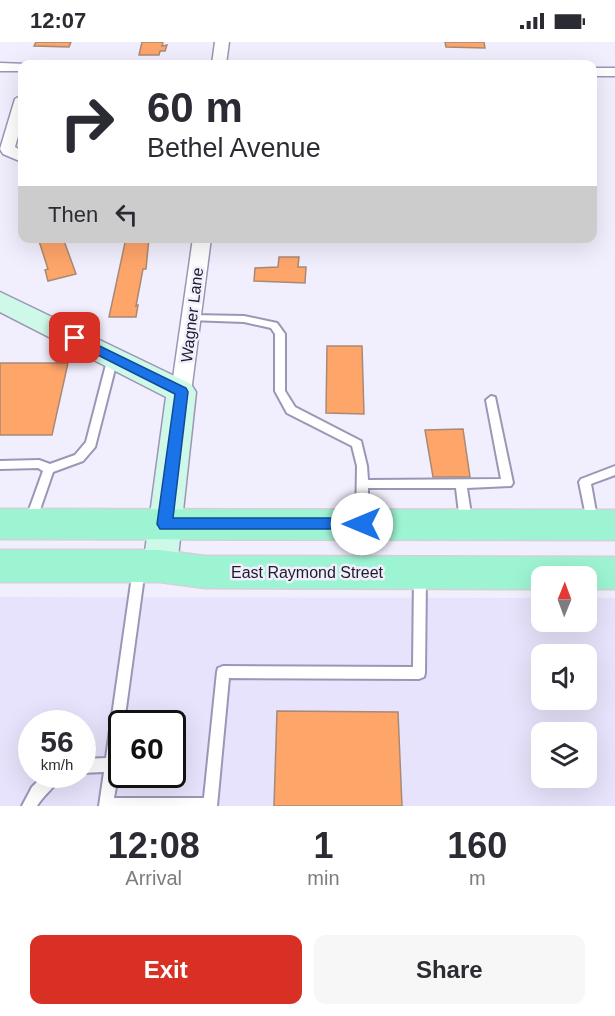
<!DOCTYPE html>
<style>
body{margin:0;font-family:Arial,sans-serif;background:#f7f7f7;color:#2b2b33;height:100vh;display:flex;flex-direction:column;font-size:22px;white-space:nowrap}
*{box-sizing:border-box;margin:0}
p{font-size:20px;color:#7c7c81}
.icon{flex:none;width:33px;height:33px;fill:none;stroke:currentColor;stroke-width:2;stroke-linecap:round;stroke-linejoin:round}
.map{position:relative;height:764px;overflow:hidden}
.side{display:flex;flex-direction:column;background:#fff;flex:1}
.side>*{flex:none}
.hud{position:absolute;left:18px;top:18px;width:579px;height:183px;border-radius:12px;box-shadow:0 6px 24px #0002;background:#fff;color:#2b2b33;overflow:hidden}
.needle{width:39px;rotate:1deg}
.buttons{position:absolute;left:531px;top:524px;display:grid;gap:12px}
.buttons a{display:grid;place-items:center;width:66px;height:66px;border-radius:12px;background:#fff;box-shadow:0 6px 24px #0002;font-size:30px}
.speed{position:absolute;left:18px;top:668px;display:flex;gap:12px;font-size:30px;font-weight:700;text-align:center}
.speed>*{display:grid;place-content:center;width:78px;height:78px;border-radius:50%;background:#fff;box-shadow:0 6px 24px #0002;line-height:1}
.speed small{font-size:15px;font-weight:400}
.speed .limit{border:3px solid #111;border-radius:9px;background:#fff;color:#111}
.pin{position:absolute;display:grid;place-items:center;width:51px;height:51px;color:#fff;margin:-26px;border-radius:12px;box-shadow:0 3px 9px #0006}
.me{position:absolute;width:66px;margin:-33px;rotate:270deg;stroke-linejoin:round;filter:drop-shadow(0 0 4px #0008)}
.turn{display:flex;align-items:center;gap:21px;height:126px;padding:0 30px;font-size:27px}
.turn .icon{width:78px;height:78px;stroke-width:2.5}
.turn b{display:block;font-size:42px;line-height:51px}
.then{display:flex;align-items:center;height:57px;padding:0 30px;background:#0003;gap:12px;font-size:22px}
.eta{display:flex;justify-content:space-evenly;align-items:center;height:102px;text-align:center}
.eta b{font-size:36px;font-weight:800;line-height:42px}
.cta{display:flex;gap:12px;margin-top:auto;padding:12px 30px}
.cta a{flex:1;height:69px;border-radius:12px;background:#d93025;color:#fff;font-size:24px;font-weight:800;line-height:69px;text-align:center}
.cta a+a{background:#f7f7f7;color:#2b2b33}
.status{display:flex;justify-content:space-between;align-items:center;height:42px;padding:0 30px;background:#fff;direction:ltr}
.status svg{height:16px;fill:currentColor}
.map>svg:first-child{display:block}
.built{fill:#e7e3fc;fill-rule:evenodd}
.building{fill:#fea56a;stroke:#a88976;stroke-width:1.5}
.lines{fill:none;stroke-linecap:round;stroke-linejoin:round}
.lane-casing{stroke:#9c96b6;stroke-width:4}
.street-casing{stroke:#9c96b6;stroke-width:3}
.secondary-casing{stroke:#9c96b6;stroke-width:3}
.primary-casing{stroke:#d2d2d4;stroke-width:3}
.lane{fill:#fff;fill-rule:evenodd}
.street{fill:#fff;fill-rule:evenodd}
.secondary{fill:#cef9e9;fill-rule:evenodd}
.primary{fill:#9df4d3;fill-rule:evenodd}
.route{fill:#1a73e8;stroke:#114b97;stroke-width:1.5}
.labels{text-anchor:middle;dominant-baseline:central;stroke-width:5;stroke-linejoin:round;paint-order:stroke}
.street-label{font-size:16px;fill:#1e1c28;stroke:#f1effd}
</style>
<div class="status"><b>12:07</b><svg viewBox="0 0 49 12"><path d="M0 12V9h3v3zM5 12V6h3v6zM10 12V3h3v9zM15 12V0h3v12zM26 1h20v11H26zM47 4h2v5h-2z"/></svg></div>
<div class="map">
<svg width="615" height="764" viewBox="0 0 615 764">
<rect width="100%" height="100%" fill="#f1effd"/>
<path class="built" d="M0 555 541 556 542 579H586L587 556H615V764H0ZM542 612H586V657H542ZM32 681H82V732H32ZM122 681H172V732H122ZM542 690H586V735H542Z"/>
<g class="building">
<polygon points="36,0 71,0 69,5 34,4"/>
<polygon points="142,0 163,0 162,4 167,3 165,9 160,9 159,13 139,13"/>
<polygon points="445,0 484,0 485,6 446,5"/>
<polygon points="38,196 63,196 76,232 48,239 45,228 48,227"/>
<polygon points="126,196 149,196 146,227 143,227 136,264 138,263 136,275 109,275"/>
<polygon points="279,215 299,215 298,225 306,225 305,241 254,239 255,226 278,225"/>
<polygon points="327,304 362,304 364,372 326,371"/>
<polygon points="0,321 68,321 52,393 0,393"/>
<polygon points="463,387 470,435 433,435 425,388"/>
<polygon points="277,669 398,670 402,764 274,764"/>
</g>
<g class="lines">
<g class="lane-casing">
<g id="lane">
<polygon points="192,273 244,274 277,281 285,292 285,349 295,365 361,399 367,424 368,438 501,437 486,358 491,354 495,355 513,441 511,444 467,446 472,479 470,482 466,484 462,482 460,479 456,446 368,446 368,482 366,485 362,487 358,485 356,482 357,424 352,404 287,371 275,349 275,292 271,286 244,280 189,278 187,276"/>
<polygon points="113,311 118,315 95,405 83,419 53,430 35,482 31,484 27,482 25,479 43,429 38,426 0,427 0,419 39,418 50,422 75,413 86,400 108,315"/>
<polygon points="615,424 615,433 591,442 598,481 596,484 592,486 588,484 579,440 581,437"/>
<polygon points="139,522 143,523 145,527 124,681 122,681 120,722 114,756 204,756 217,630 218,626 223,624 413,625 414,534 416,530 420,529 424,530 426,534 425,631 424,635 419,637 229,636 217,764 99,764 104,730 82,731 82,717 106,716 133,527 135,523"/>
<path d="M45 732H62C57 744 44 752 37 764H22L32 745Z"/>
</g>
</g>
<g class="street-casing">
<g id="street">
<polygon points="215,0 229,0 226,22 212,22"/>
<polygon points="0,21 27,22 22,22 22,29 0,29"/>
<rect x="592" y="26" width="23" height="8"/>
<polygon points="22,53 22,80 15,105 22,109 22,120 3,112 0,107 15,57"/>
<polygon points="193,196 211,196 191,350 188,355 181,358 174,355 171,350"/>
</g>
</g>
<g class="secondary-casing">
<polygon id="secondary" points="0,250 191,342 196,350 177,524 172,534 160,539 148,534 143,524 166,355 0,270"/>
</g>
<g class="primary-casing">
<g id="primary">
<polygon points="0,467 615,468 615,498 0,497"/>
<polygon points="0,508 160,508 205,514 615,515 615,547 586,547 586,534 542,534 542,547 205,546 160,540 0,540"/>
</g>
</g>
<use href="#lane" class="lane"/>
<use href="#street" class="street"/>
<use href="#secondary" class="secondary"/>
<use href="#primary" class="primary"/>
</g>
<polygon class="route" points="75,292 186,346 188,350 173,476 362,476 368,478 370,482 368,487 160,487 157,482 175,352 70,299 70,293"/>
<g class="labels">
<g class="street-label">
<text transform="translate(192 273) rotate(-83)">Wagner Lane</text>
<text x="307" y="530">East Raymond Street</text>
</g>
</g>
</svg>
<div class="buttons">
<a><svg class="needle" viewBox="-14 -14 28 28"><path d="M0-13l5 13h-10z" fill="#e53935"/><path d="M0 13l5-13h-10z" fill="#7c7c81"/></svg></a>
<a><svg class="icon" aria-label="sound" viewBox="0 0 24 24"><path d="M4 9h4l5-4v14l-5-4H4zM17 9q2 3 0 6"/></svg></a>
<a><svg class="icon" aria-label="layers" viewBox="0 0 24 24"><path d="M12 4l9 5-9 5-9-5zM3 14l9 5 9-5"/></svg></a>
</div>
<div class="speed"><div>56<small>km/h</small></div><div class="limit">60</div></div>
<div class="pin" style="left:75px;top:296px;background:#d93025"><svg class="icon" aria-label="arrive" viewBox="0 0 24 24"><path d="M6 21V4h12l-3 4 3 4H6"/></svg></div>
<svg class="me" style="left:362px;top:482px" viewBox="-20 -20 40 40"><circle r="19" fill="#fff"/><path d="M0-13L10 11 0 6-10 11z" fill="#1a73e8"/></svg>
<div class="hud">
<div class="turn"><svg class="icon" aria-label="right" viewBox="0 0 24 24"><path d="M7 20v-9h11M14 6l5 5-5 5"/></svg><div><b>60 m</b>Bethel Avenue</div></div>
<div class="then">Then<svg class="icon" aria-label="left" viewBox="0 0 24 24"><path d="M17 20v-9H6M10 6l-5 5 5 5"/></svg></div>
</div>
</div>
<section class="side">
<div class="eta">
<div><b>12:08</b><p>Arrival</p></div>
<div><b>1</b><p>min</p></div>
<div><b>160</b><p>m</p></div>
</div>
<div class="cta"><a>Exit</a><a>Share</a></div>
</section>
